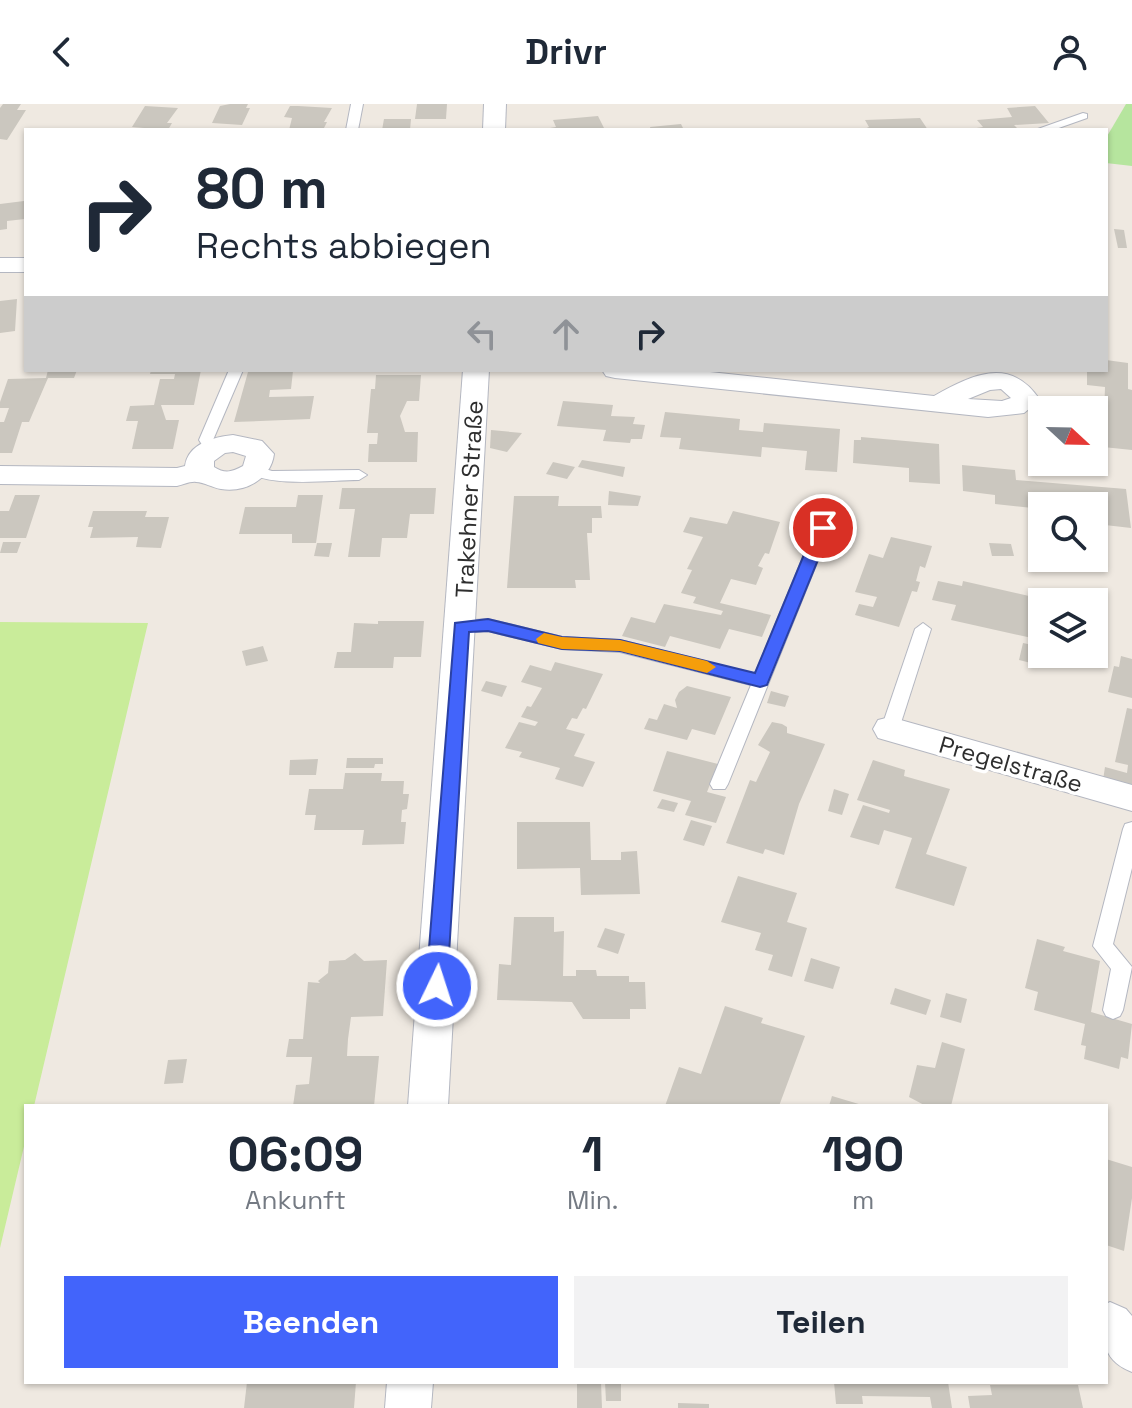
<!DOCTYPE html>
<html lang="de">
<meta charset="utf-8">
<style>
body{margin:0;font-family:"Space Grotesk",sans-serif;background:#f2f2f3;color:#1f2937;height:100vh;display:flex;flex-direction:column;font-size:30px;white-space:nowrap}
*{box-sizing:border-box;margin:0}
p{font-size:26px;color:#747a83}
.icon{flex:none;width:44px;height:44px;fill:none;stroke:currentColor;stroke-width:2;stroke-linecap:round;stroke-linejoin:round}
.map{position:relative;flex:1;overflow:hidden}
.sheet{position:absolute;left:24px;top:1000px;width:1084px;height:280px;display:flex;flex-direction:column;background:#fff;border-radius:0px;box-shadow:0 2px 6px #0004}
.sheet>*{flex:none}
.hud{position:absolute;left:24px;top:24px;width:1084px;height:244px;border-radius:0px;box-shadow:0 2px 6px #0004;background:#fff;color:#1f2937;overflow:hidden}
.needle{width:52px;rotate:112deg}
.fabs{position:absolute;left:1028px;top:292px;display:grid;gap:16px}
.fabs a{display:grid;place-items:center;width:80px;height:80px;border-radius:0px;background:#fff;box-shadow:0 2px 6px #0004;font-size:40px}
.pin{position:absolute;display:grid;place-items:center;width:68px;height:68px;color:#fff;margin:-34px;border:4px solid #fff;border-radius:50%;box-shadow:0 2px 8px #0007}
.me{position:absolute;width:88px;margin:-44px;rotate:4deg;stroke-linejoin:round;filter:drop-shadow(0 0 6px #0008)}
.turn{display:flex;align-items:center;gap:28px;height:168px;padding:0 40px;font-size:36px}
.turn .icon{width:104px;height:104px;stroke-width:2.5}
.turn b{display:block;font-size:56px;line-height:68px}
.lanes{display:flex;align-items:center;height:76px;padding:0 40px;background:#0003;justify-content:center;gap:40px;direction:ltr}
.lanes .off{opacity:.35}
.eta{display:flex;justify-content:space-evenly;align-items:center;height:136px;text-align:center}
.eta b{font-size:48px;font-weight:700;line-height:56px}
.button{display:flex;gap:16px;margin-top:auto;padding:16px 40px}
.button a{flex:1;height:92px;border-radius:0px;background:#4264fb;color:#fff;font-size:32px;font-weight:700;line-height:92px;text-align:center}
.button a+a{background:#f2f2f3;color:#1f2937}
header{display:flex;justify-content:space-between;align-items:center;height:104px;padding:0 40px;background:#fff;font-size:36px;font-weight:700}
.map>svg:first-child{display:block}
.green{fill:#b6e59e}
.pitch{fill:#c9ec9a}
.building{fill:#cbc7bf}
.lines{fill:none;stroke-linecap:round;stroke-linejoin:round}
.lane-casing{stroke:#b4b7c1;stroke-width:2}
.street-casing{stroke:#b4b7c1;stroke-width:2}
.lane{fill:#fff;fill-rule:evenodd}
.street{fill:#fff;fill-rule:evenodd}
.route{fill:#4264fb;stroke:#2b41a3;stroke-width:2}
.slow{fill:#f59e0b}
.labels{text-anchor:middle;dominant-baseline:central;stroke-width:7;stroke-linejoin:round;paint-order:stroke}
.street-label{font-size:24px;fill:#2e2e2e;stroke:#fff}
</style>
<header><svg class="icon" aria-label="back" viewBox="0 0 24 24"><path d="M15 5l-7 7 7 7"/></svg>Drivr<svg class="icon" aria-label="person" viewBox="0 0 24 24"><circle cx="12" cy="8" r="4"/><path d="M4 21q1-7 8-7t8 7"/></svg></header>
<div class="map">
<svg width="1132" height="1304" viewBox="0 0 1132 1304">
<rect width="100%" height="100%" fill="#efe9e1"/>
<polygon class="green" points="1126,0 1132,0 1132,62 1106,59 1106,34"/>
<polygon class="pitch" points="0,518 148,519 34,1002 26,1002 26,1034 0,1144"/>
<g class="building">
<polygon points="3,0 21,0 17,6 26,6 7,36 0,35 0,4"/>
<polygon points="230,0 248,0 246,4 250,4 242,21 212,19 220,2"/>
<polygon points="417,0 447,0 446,15 415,15"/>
<polygon points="145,2 178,4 167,19 172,19 168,26 132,23"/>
<polygon points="290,2 298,2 332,4 324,18 327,18 323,26 289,26 292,14 284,13"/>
<polygon points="1035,2 1049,19 1014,21 1019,26 964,26 983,23 977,16 1012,13 1007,4"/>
<polygon points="598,12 605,26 538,26 556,23 553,16"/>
<polygon points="920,14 928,26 862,26 869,23 865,16"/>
<polygon points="384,15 411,15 410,26 382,26"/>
<polygon points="681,20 684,26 651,26 650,23"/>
<polygon points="24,97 25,115 7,117 7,125 0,126 0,100"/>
<polygon points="1114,125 1124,126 1127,144 1118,144"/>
<polygon points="17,195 15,227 0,229 0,197"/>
<polygon points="1106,256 1128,259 1128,285 1132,286 1132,346 1103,343 1105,283 1087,281 1087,266 1106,266"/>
<polygon points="48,266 77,266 74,274 48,274 29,318 22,318 12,349 0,349 0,318 4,318 9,304 0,304 0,298 8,275 46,274"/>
<polygon points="151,266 201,266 194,301 161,301 166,316 179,316 173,345 132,345 138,317 126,317 130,302 154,301 160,275 174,275 175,270 150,270"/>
<polygon points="293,267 291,285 270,286 269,293 314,292 310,315 234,318 248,268"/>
<polygon points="376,271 421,271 419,297 407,297 400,312 405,328 418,328 417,358 368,358 369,340 377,340 378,329 367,329 371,285 375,285"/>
<polygon points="563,297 613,301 611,312 635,313 633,320 645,321 642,335 631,335 630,339 603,337 606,326 557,322"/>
<polygon points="665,308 740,315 739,326 763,328 764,319 840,325 837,368 805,366 807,347 762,343 761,353 679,345 681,334 660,333"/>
<polygon points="491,326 522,329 507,348 490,344"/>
<polygon points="861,333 939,340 940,380 909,378 909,364 853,359 854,336 861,336"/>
<polygon points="582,356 625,363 623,373 578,363"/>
<polygon points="553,358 575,363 567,375 546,370"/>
<polygon points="962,361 1015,366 1016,376 1126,385 1131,424 1105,421 1103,410 1094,409 1094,402 1042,402 1042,405 995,400 995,391 963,387"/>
<polygon points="342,384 436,384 434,410 410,410 407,434 382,434 380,453 348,453 355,405 339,405"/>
<polygon points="609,387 641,392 638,402 608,401"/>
<polygon points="15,391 40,391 26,434 0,434 0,407 9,407"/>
<polygon points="298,391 323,391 316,439 292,439 292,430 239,430 245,403 296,403"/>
<polygon points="514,392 559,392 558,402 601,402 602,414 592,414 592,429 587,429 590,476 575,476 576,484 507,484"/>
<polygon points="93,407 147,407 145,413 169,413 161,444 136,443 138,433 90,434 93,423 88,423"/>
<polygon points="733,407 780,418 769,450 765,449 758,462 763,464 756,481 731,475 720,499 771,511 762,533 729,525 720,545 670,532 665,543 622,532 631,513 655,519 664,500 721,511 723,507 693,499 696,493 681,489 692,466 687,465 703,433 683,428 690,413 727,420"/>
<polygon points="891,433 932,442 925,464 920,462 916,477 920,478 917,488 912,487 899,523 855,511 859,500 873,503 877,493 855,488 869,450 883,454"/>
<polygon points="3,438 21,438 17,449 0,449"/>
<polygon points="317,439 332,439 329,453 314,452"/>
<polygon points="989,439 1011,440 1014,452 992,452"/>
<polygon points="938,477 962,482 963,477 1042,495 1032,534 951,516 956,501 932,496"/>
<polygon points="1074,486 1096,491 1094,498 1071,498"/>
<polygon points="378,517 424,517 421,553 394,553 393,564 334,564 337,548 351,548 354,519 378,520"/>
<polygon points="1023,539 1042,543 1042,550 1054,550 1051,564 1019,556"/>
<polygon points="263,542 268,557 246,562 242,547"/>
<polygon points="1121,552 1132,555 1132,594 1108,588 1114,562 1119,563"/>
<polygon points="555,558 603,570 586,605 583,604 577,615 572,614 566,625 585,630 574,652 595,658 583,683 555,675 560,664 519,653 522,648 505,644 519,618 535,622 538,618 521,613 527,602 531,603 542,584 521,578 530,561 551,567"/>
<polygon points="486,577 507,582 502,593 481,587"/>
<polygon points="687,582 731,593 715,631 692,625 687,636 644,625 649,614 657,616 664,600 677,604 675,596 679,588"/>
<polygon points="771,587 789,592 785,603 767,599"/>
<polygon points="1127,604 1132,605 1132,684 1103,676 1105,663 1127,669 1128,661 1115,658"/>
<polygon points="772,618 782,620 787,623 787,629 825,640 799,700 784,751 765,745 763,750 726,739 750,676 756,678 770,648 758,641"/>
<polygon points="667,647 718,660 707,688 726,693 716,719 685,711 691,697 653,687"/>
<polygon points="347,654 383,654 383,660 375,660 374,664 346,664"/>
<polygon points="318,655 316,671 289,671 290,656"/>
<polygon points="873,656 905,666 904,672 950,685 926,750 967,763 954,802 895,784 912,734 884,726 879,741 850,733 863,701 889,709 890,706 857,696"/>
<polygon points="345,669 382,669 381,677 404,677 403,690 409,690 407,705 402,706 401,718 406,718 404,740 362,741 364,726 314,726 316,711 305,711 309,685 343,685"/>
<polygon points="834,685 849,690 842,711 828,707"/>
<polygon points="662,695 678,699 674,708 657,704"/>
<polygon points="691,716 712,722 704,742 683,736"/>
<polygon points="517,718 590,718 591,756 621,756 621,748 637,747 640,790 581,791 580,764 517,765"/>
<polygon points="738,772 797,789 787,818 807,824 792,873 768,866 773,851 755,846 761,829 721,818"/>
<polygon points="514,813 554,813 554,828 564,827 563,872 576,872 576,866 596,866 597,872 629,872 629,878 645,878 646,905 630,905 630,915 583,915 572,898 497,896 499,860 511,861"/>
<polygon points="605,824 625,830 618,850 597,843"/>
<polygon points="1037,835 1065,843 1063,847 1100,857 1091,908 1132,920 1128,955 1121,953 1119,965 1084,955 1086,942 1081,941 1085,920 1034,906 1038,888 1025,884"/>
<polygon points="355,849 364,857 387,856 383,912 351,913 348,935 347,952 379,952 374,1002 293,1002 296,981 309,980 312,953 286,953 289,935 303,935 308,878 320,879 318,877 328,869 329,857 345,856"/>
<polygon points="811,854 840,863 833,885 804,877"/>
<polygon points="895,884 931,896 926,911 890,900"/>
<polygon points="946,889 967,895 961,919 940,913"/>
<polygon points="725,902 763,914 761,919 805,932 779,1002 665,1002 679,963 701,970"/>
<polygon points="942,938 965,945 951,1002 926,1002 909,993 917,961 935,964"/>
<polygon points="187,955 183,979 164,980 168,956"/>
<polygon points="832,992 862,1001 862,1002 829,1002"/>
<polygon points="1106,1055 1132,1063 1132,1094 1124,1147 1106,1141"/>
<polygon points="247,1278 356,1278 354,1304 244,1304"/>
<polygon points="577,1278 601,1278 602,1304 577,1304"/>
<polygon points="605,1278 621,1278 621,1297 606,1297"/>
<polygon points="834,1278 948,1278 952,1304 932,1304 930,1293 862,1292 863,1300 836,1300"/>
<polygon points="990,1281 1078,1281 1083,1304 970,1304 968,1292 992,1291"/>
<polygon points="678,1299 709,1300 709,1304 678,1304"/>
</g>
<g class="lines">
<g class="lane-casing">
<g id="lane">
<polygon points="351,0 363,0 358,26 346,26"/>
<polygon points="1083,9 1087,10 1087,14 1053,26 1035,26"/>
<polygon points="229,266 243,266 213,336 218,344 216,347 206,347 199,336"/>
<path d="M255 362 272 367 359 366 367 371 359 376C332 376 267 384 247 367Z"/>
<polygon points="823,419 831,424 728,680 725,685 713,685 710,680 751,581 620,548 562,545 488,527 461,529 453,523 461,517 488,515 562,533 620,536 755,570 815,424"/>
<polygon points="923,519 931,525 899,625 896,630 884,630 881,625 915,525"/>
<polygon points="1132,718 1132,764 1113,840 1132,863 1123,906 1120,912 1113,915 1106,912 1103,906 1111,865 1093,842 1123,725 1125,720"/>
</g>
</g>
<g class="street-casing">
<g id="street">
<polygon points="484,0 506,0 505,26 483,26"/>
<rect x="0" y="154" width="26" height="14"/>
<polygon points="463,266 489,266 448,1002 408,1002"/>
<path d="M602 266H691L934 292C973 270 1011 252 1040 296L1024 309 988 313 615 274 606 272ZM1001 285 1011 294 1002 297 968 295 990 286Z"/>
<path d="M233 331 262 337 274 350C271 375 245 389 221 385 213 384 204 378 196 378 191 377 182 381 177 382L0 380V362L177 364 185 362C188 340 213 333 233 331ZM233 348 246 352 243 362C232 368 225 370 214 363V357L225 349Z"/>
<polygon points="890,613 1132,681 1132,707 878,634 873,625 878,616"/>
<path d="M1110 1198 1126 1205 1132 1212V1268C1097 1254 1106 1233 1106 1200Z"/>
<polygon points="387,1278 433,1278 431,1304 385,1304"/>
</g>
</g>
<use href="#lane" class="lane"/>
<use href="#street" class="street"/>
</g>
<polygon class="route" points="823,419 831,424 767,581 760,583 620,547 562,545 488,527 469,528 447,882 444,888 437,891 429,888 426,882 455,519 488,515 562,533 620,536 755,569 815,424"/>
<polygon class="slow" points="544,529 562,533 620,536 707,557 716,563 707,569 620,547 562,545 538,539 536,535"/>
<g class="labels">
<g class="street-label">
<text transform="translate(469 395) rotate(-87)">Trakehner Straße</text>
<text transform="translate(1011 660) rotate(16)">Pregelstraße</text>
</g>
</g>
</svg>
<div class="fabs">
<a><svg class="needle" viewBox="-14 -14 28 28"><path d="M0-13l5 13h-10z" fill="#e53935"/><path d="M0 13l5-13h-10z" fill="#747a83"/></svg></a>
<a><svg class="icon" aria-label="search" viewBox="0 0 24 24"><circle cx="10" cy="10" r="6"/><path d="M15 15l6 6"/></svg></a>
<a><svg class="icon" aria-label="layers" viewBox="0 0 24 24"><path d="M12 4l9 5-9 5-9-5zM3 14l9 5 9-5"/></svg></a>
</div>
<div class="pin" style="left:823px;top:424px;background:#d93025"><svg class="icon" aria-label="arrive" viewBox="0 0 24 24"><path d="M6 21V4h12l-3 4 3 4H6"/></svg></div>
<svg class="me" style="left:437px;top:882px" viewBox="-20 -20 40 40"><circle r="17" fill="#4264fb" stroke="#fff" stroke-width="3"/><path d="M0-11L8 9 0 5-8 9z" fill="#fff"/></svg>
<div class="hud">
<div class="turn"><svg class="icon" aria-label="right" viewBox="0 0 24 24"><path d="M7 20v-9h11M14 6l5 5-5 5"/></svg><div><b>80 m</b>Rechts abbiegen</div></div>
<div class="lanes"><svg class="icon off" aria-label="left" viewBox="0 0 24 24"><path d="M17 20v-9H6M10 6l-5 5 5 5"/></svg><svg class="icon off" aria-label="ahead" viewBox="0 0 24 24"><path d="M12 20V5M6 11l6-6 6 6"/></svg><svg class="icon" aria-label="right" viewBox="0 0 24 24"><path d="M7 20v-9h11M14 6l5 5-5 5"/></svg></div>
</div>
<section class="sheet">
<div class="eta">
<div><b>06:09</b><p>Ankunft</p></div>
<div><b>1</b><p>Min.</p></div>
<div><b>190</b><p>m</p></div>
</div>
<div class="button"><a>Beenden</a><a>Teilen</a></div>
</section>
</div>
